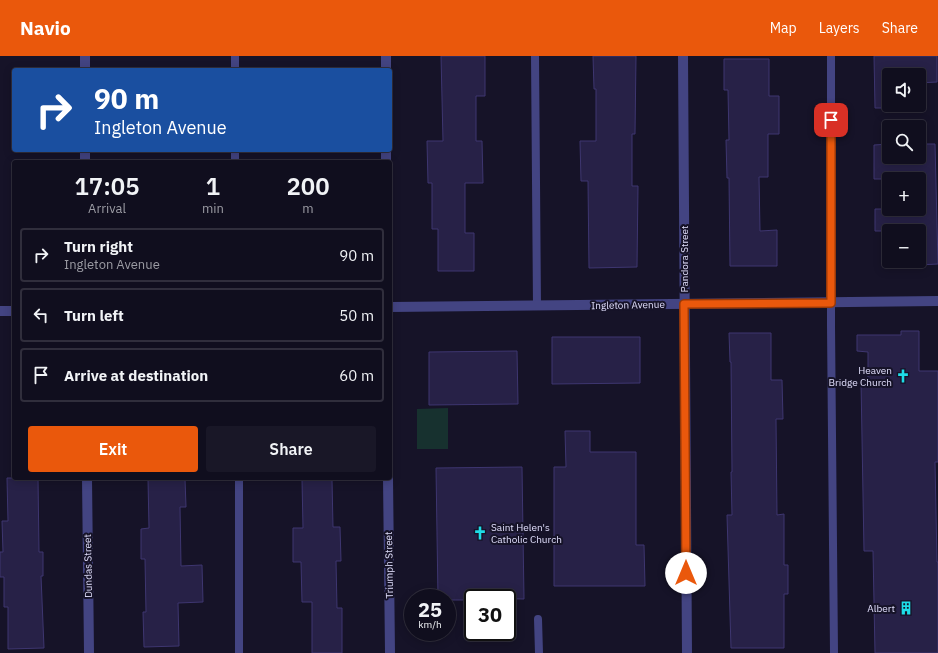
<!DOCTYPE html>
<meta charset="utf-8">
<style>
body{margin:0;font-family:"IBM Plex Sans",sans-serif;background:#191727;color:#f1f3f6;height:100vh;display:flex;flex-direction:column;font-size:15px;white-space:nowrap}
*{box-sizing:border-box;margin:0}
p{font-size:13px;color:#9c9ca4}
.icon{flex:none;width:22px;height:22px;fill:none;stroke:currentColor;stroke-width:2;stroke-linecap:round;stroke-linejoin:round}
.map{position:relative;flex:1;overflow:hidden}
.drawer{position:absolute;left:12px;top:104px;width:380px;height:320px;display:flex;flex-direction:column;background:#100e1e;border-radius:4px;box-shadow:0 2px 10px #0003,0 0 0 1px #302e3c}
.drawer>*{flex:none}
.guide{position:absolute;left:12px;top:12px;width:380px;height:84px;border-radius:4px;box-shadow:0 2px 10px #0003,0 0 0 1px #302e3c;background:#1a4fa0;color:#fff;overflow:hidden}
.tools{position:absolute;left:882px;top:12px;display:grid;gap:8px}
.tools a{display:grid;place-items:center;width:44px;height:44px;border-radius:4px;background:#100e1e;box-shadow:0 2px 10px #0003,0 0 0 1px #302e3c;font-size:20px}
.speed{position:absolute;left:404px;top:533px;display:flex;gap:8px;font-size:20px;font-weight:700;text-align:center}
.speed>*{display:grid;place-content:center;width:52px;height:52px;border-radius:50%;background:#100e1e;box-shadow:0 2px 10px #0003,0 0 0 1px #302e3c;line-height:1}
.speed small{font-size:10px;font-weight:400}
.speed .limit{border:2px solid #111;border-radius:6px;background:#fff;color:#111}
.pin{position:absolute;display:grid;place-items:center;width:34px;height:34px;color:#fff;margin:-17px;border-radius:8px;box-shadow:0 2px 6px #0006}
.me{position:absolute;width:44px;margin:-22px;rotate:0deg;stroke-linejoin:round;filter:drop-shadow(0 0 3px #0008)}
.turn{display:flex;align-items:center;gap:14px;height:84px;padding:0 16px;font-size:18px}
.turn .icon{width:52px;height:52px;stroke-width:2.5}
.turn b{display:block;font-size:28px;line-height:34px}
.eta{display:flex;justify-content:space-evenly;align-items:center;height:68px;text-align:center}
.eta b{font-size:24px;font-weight:600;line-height:28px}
.button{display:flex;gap:8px;margin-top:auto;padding:8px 16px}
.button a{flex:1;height:46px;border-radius:4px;background:#ea580c;color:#fff;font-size:16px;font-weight:600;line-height:46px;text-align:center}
.button a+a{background:#191727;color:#f1f3f6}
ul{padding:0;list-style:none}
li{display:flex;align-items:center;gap:12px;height:54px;margin:0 8px 6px;padding:0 8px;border:2px solid #302e3c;border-radius:4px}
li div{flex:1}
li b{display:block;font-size:15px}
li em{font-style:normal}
header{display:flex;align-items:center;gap:24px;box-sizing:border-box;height:56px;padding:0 20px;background:#ea580c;color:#fff}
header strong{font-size:19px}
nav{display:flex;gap:22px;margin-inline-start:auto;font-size:14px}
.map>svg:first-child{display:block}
.green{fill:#17312f}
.building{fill:#272147;stroke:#3e3670}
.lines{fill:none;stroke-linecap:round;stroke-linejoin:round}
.service{stroke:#434482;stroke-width:8}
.minor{stroke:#434482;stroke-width:10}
.route-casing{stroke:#983908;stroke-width:10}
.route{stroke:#ea580c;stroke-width:7}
.labels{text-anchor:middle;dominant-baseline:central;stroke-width:4;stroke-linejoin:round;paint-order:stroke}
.street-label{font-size:10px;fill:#e0defb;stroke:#161328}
.poi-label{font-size:10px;fill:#e0defb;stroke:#161328;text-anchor:end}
</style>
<header>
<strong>Navio</strong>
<nav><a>Map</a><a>Layers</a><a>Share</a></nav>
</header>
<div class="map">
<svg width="938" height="597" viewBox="0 0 938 597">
<rect width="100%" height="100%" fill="#161328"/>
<polygon class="green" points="448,352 448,393 417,393 417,353"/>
<g class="building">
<polygon points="441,0 485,0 485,40 476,40 476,85 482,85 483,127 465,127 465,177 474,177 474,215 438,215 438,173 432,173 432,127 428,127 427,85 443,85"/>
<polygon points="593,0 636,0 635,78 632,78 632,130 638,130 637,211 589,212 588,125 581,125 580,85 596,85 596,33 594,33"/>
<polygon points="874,0 937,0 937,26 919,27 919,19 889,19 889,52 875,52"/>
<polygon points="724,3 769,3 769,40 779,40 779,78 768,78 768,121 759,121 760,175 777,174 777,210 730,210 729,122 727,122 726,84 729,84 728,34 724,34"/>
<polygon points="889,88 889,101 919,101 919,88 935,88 938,208 919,209 919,175 875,175 875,153 919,153 919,123 874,123 874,89"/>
<polygon points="901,275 919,275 919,315 938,315 938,406 935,406 937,506 938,506 938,597 875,597 873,495 864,495 861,325 868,325 868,296 857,295 857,279 901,279"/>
<polygon points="729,277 771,277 771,324 782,324 783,363 776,363 777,459 784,458 784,509 788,509 788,538 784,538 784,592 731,592 727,459 732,459 731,416 732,416 731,306 730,306"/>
<polygon points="552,281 640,281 640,327 552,328"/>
<polygon points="517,295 518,348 429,349 429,296"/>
<polygon points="565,375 590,375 590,396 636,396 636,489 644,489 645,530 554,530 554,411 566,411"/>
<polygon points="522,411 524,543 473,542 473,544 447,544 447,542 438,542 436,412"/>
<polygon points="7,422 38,422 39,496 43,496 43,520 41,520 44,592 8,593 8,551 4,551 4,521 0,521 0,496 3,496 2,465 8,465"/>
<polygon points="148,423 185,423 186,451 180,451 181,510 202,509 203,546 178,547 179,590 144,591 143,556 146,556 145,503 141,503 141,473 149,472"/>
<polygon points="302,424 332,424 333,471 340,471 341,505 336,505 337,552 342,552 342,597 312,597 312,546 302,546 301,506 293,506 293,472 303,472"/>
</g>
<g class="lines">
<g class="service">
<polyline points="235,0 235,14"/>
<polyline points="535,0 537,250"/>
<polyline points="831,0 831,270 834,597"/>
<polyline points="235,94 235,106"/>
<polyline points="239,422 239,597"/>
<polyline points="538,563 539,597"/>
</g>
<g class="minor">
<polyline points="85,0 85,14"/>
<polyline points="386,0 386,14"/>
<polyline points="683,0 687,597"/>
<polyline points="85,94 85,106"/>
<polyline points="386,94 386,106"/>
<polyline points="390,251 938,245"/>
<polyline points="0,255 14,255"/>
<polyline points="87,422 89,597"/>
<polyline points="388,422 390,597"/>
</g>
</g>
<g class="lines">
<g class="route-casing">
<polyline id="route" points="686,517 684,248 831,247 831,64"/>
</g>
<use href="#route" class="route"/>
</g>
<defs>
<g id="church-bare" transform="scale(1.08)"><path d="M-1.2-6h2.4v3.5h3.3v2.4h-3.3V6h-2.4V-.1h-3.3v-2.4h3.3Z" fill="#1edde7" stroke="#161328" stroke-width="2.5" paint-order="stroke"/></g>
<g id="building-bare" transform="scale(1.08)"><path d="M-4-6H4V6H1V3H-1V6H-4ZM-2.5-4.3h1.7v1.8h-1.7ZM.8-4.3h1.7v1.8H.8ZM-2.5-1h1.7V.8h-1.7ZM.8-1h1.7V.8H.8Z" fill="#1edde7" stroke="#161328" stroke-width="2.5" paint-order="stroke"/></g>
</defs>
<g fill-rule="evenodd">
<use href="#church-bare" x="903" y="320"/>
<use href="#church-bare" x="480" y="477"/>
<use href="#building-bare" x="906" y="552"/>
</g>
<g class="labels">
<g class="street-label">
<text transform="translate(684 203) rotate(-90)">Pandora Street</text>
<text transform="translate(628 249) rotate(-1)">Ingleton Avenue</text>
<text transform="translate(389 509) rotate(-91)">Triumph Street</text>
<text transform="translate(88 510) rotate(-91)">Dundas Street</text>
</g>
<g class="poi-label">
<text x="892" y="314">Heaven<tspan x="892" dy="12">Bridge Church</tspan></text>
<text x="491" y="471" text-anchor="start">Saint Helen's<tspan x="491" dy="12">Catholic Church</tspan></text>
<text x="895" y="552">Albert</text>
</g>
</g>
</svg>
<div class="tools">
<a><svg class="icon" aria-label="sound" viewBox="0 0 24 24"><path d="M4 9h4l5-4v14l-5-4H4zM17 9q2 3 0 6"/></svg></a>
<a><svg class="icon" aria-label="search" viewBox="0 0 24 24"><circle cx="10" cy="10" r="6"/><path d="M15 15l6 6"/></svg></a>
<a>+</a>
<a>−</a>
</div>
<div class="speed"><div>25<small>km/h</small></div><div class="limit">30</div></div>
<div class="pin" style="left:831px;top:64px;background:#d93025"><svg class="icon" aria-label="arrive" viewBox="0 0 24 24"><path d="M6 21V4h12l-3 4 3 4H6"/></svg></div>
<svg class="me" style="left:686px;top:517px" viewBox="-20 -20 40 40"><circle r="19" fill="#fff"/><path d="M0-13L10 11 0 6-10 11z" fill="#ea580c"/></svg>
<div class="guide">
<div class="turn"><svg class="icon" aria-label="right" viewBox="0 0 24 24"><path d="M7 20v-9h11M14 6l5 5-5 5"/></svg><div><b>90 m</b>Ingleton Avenue</div></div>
</div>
<section class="drawer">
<div class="eta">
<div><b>17:05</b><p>Arrival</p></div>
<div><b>1</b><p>min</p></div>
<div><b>200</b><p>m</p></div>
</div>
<ul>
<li><svg class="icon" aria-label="right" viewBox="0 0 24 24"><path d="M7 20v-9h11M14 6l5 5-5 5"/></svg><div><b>Turn right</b><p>Ingleton Avenue</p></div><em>90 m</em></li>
<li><svg class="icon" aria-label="left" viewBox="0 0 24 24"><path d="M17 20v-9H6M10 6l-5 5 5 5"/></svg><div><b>Turn left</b></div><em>50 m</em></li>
<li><svg class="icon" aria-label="arrive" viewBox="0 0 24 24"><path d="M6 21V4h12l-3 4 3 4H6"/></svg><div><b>Arrive at destination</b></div><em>60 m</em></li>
</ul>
<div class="button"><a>Exit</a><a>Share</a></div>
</section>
</div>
